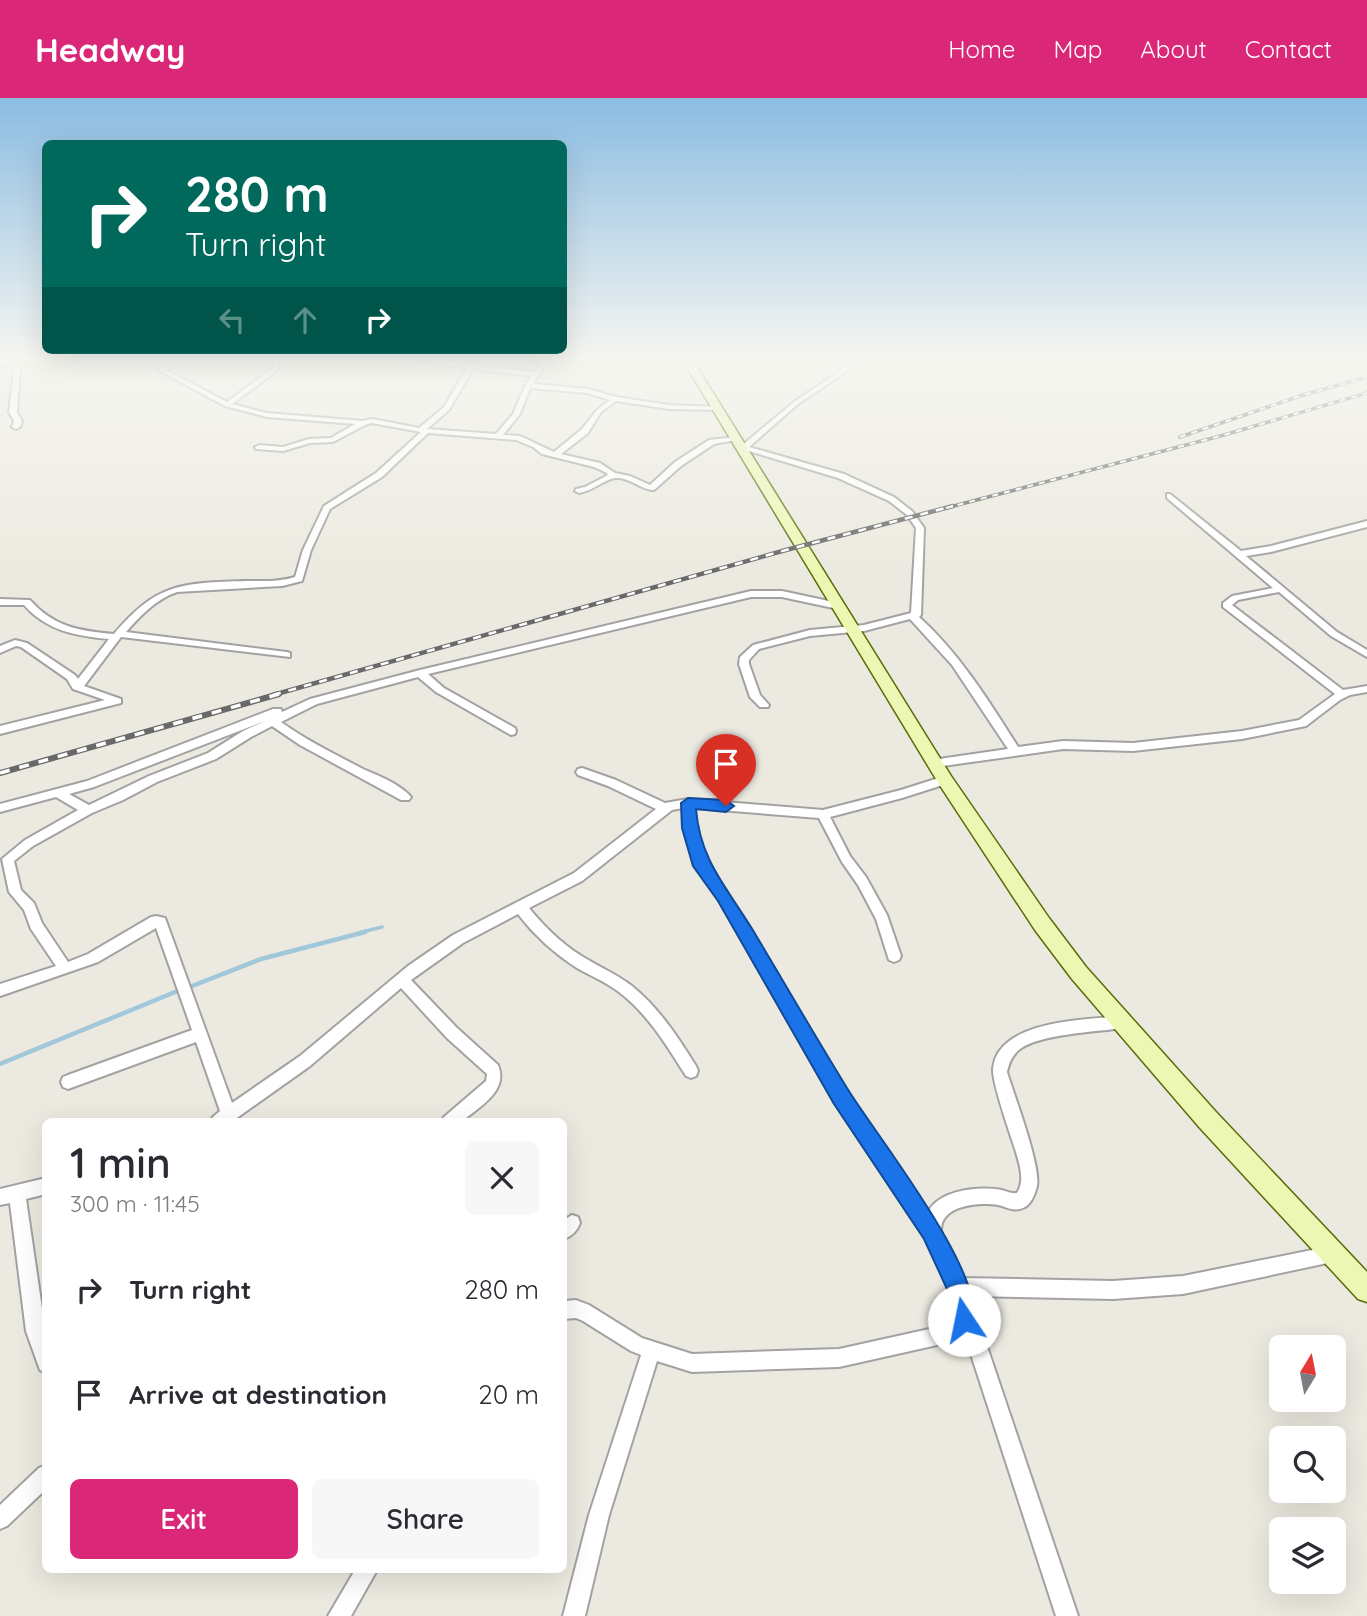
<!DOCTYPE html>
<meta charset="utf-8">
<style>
body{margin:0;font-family:Quicksand,sans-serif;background:#f7f7f7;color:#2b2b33;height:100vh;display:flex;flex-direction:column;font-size:26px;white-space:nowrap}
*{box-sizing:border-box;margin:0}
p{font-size:23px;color:#7c7c81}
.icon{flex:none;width:38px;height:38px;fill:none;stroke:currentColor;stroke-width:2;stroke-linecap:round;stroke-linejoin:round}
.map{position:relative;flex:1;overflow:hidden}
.drawer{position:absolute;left:42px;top:1020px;width:525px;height:455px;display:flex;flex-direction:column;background:#fff;border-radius:10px;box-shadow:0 7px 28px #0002}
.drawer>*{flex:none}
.hud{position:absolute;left:42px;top:42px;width:525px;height:214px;border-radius:10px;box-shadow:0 7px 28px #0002;background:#00695c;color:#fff;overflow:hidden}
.needle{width:46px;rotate:10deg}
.fabs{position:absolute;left:1269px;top:1237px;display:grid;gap:14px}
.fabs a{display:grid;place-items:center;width:77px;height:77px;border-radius:10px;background:#fff;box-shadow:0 7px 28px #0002;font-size:35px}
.pin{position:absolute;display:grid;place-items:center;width:60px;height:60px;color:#fff;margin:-72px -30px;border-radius:50% 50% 50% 0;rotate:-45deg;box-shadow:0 0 7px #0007}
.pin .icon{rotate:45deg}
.me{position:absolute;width:77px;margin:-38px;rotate:349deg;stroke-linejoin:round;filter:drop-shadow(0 0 5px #0008)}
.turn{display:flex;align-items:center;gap:24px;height:147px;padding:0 28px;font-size:32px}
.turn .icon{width:91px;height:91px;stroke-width:2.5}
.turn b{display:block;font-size:49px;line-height:60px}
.lanes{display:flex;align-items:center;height:66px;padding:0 28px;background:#0003;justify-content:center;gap:35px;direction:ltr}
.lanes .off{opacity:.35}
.round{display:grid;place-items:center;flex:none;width:74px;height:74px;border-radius:10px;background:#f7f7f7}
.summary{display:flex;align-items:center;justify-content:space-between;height:119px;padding:0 28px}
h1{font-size:42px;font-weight:600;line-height:52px}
.button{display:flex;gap:14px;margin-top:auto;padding:14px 28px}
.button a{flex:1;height:80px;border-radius:10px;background:#db2777;color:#fff;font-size:28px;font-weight:600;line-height:80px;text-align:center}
.button a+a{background:#f7f7f7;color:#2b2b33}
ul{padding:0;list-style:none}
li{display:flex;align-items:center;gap:21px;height:105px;padding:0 28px}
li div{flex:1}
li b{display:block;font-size:26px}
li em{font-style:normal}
header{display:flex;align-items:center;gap:42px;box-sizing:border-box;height:98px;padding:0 35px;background:#db2777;color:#fff}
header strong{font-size:33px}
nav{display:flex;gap:38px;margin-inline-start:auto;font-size:24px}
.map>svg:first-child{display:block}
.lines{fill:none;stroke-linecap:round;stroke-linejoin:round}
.stream-far1{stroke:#a1c7da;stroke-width:3.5}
.stream{stroke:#a1c7da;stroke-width:4.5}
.street-casing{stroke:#a2a2a2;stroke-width:4}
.secondary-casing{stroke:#576d07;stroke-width:3}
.street{fill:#fff;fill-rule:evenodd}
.secondary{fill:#edf7b4;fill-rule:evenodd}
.rail-far2-casing{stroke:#696969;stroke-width:3.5}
.rail-far1-casing{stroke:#696969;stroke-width:4.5}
.rail-casing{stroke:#696969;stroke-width:6}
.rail-far2{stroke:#fff;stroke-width:2;stroke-dasharray:6;stroke-linecap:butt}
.rail-far1{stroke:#fff;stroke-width:2.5;stroke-dasharray:8;stroke-linecap:butt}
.rail{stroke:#fff;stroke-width:3.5;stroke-dasharray:10;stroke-linecap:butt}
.route{fill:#1a73e8;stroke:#114b97;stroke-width:2}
</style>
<header>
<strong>Headway</strong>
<nav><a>Home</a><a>Map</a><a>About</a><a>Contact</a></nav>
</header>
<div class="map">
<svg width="1367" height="1518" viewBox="0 0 1367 1518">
<rect width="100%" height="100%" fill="#eceae0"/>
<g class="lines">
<polyline class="stream-far1" points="358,835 382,829"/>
<g class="stream">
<polyline points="187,890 261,861 365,834"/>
<polyline points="0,966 180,892"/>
</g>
<g class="street-casing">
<g id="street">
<path d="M177 261H185L166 272 227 304 273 270 275 266 269 261H276L280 265 278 272 232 306 267 315 363 323 372 321 419 330 444 309 467 270 405 261H425L535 274 544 261H550L533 286 588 291 616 299 669 307 720 309V311L718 312 669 311 616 303 601 314 588 335 561 356 600 365 615 375 630 378 650 387 675 364 709 342 737 339 741 341 714 346 681 368 654 392C641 392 630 379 616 380 604 381 593 393 579 395L575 393 576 391 585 389 608 377 607 375 594 369 542 356 533 349 516 342 428 335 382 379 330 411 311 452 302 483 282 488 177 494C156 501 140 518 126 534L287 554 290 555V559L121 539 84 588 121 601V605L0 636V628L105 602 73 591 67 581 21 549 16 548 0 555V548L15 542 27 545 75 577 78 581 109 541C76 538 47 533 24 507H0V501L30 502C54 529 79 533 114 536 157 485 181 485 246 483 262 483 279 484 295 479L303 452 324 408 376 375 421 334 372 325 365 327 333 344 310 345 283 353 256 351 255 349 259 347 283 349 309 341 331 340 355 326 267 319 225 308 158 272ZM473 271 532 278 525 288 513 316 496 336 427 331 449 312ZM530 290 587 295 610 302 597 312 582 331 554 354 520 338 503 337 520 316Z"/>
<path d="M858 261H865L798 306 749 349 844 376 894 399 912 413 924 430 921 517 919 519C960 556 989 603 1018 649L1063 643 1133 645 1242 633 1299 622 1335 596 1223 509V505L1232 498 1273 490 1167 400V396H1170L1241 453 1271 448 1367 423V429L1271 454 1246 458 1337 534 1367 552V559L1331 538 1279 494 1238 502 1232 507 1343 592 1367 588V594L1350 597 1340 602 1306 628 1242 641 1133 653 1063 651 936 669 932 668 930 665 932 662 1008 651 952 567 910 521 864 533 810 538 759 551 749 562V566L760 597 769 607 768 609H760L750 599 739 566 740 559 753 547 810 532 864 527 911 515 916 430 907 417 889 403 838 380 739 350 794 304Z"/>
<polygon points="8,262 20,272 17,314 22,323 20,329 16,331 12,329 14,323 9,314 14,272 7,266 0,268 0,264"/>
<path d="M751 493H782L838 505 843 508 838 511 782 499H751L428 576 444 590 515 630 516 633 515 636 511 637 436 594 418 579 317 606 281 624C307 643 335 656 363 671 379 678 400 686 411 699L409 702H401L300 647 272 628 251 639 216 661 157 684 123 702 92 715 33 748 14 763 21 792 34 805 42 825 68 864 88 856 151 819 156 818 165 820 232 1005 300 958 408 868 453 837 574 775 656 711 608 688 578 677 576 674 578 671 582 670 616 682 665 705 688 701 823 712 901 692 945 678 949 679 951 682 949 685 902 700 830 719 850 758 866 779 887 817 901 858 899 862 894 864 889 862 876 821 858 787 842 764 819 720 694 710 696 730 705 762 727 794 846 994 928 1114C939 1093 973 1089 995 1091 1003 1091 1009 1096 1017 1095 1025 1083 1020 1068 1016 1054 1011 1038 992 985 993 971 997 922 1085 922 1122 918L1127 919 1129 924 1127 929 1122 930C1096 934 1040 936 1020 951 1012 957 1009 965 1007 974 1014 997 1041 1068 1037 1088 1035 1096 1031 1107 1023 1110 1013 1114 1007 1109 998 1107 979 1104 941 1107 941 1132 941 1140 958 1171 963 1180L1113 1183 1183 1178 1332 1148 1338 1150 1340 1156 1338 1162 1332 1164 1183 1196 1113 1201 970 1198 1078 1518H1056L965 1238 955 1243 839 1269 692 1274 657 1263 609 1417 585 1518H563L589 1417 641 1257 631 1253 583 1223 576 1220 564 1221V1203L576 1202 589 1207 642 1240 692 1256 839 1251 952 1226 956 1210 950 1191 926 1140 836 1004 719 802 695 766 684 730 683 710 672 712 582 783 529 810C546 831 566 850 590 863 604 871 619 878 632 888 659 910 678 939 696 968L698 973 696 978 691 980 686 978C667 948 648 916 619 894 606 884 591 878 577 870 555 856 534 837 518 816L463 845 411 882 457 930 498 967C509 993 479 1009 461 1024H441L444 1019 486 983 487 976 447 940 401 890 310 968 234 1022 210 1024 213 1019 220 1013 196 944 68 991 63 989 61 984 63 979 68 977 192 932 156 830 98 864 0 898V886L56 868 31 831 24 812 9 794 2 761 25 742 78 712 56 699 0 714V706L87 683 273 611H281L282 614 310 601 420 572ZM265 623 243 633 208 655 149 678 89 707 69 696 94 689Z"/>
<polygon points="46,1080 46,1096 26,1101 46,1238 46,1275 40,1272 26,1233 10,1105 0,1107 0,1091"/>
<path d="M572 1117 578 1119 580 1125C577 1133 572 1138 564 1141V1122Z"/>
<polygon points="46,1367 46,1391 7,1428 0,1431 0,1407 39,1370"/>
<polygon points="355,1472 377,1472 351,1518 328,1518"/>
</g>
</g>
<g class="secondary-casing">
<polygon id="secondary" points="682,261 692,261 951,678 1049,820 1086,869 1216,1014 1367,1174 1367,1204 1358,1201 1200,1030 1072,881 1035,832 939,686"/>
</g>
<use href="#street" class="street"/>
<use href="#secondary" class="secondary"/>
<g class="rail-far2-casing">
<g id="rail-far2">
<polyline points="1180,339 1300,298 1367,279"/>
<polyline points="946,410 1224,337 1367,295"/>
</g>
</g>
<g class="rail-far1-casing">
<polyline id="rail-far1" points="273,597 786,452 953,408"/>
</g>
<g class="rail-casing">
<polyline id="rail" points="0,675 279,596"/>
</g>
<use href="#rail-far2" class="rail-far2"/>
<use href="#rail-far1" class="rail-far1"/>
<use href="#rail" class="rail"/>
</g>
<linearGradient id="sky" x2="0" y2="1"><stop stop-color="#8bbce2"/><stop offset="0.55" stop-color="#f6f6f1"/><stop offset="1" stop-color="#f6f6f1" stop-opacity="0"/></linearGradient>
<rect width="1367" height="474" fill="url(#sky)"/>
<path class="route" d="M688 700 726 702 734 708 726 714 696 711C700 763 728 791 754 834 785 886 815 938 847 990 874 1035 992 1181 972 1230L964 1233 956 1230 947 1191 924 1141 834 1006 718 803 693 768 682 730 681 705Z"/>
</svg>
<div class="fabs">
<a><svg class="needle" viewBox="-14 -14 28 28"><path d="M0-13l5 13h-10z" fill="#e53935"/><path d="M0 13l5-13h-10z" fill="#7c7c81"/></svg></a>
<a><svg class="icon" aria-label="search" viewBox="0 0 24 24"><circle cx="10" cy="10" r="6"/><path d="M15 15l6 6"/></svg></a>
<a><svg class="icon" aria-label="layers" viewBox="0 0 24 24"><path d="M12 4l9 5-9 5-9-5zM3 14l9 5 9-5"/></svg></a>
</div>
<div class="pin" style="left:726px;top:708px;background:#d93025"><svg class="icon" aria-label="arrive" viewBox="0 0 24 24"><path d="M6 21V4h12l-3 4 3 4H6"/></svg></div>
<svg class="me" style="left:964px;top:1222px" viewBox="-20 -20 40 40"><circle r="19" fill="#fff"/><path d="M0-13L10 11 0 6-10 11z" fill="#1a73e8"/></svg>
<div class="hud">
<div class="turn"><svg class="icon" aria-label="right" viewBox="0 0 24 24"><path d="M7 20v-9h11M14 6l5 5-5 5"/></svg><div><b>280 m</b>Turn right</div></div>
<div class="lanes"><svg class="icon off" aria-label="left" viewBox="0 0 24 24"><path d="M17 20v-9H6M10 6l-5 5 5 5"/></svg><svg class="icon off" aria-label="ahead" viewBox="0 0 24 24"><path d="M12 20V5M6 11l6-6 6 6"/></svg><svg class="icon" aria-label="right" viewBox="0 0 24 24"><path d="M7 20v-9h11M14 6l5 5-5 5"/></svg></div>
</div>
<section class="drawer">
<div class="summary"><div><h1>1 min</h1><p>300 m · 11:45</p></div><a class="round"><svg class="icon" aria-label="close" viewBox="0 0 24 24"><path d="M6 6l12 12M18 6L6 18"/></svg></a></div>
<ul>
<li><svg class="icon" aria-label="right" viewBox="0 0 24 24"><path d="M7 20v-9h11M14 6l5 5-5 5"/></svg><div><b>Turn right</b></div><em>280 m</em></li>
<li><svg class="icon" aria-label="arrive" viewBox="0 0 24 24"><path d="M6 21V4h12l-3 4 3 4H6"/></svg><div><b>Arrive at destination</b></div><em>20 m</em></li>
</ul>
<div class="button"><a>Exit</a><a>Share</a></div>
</section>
</div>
